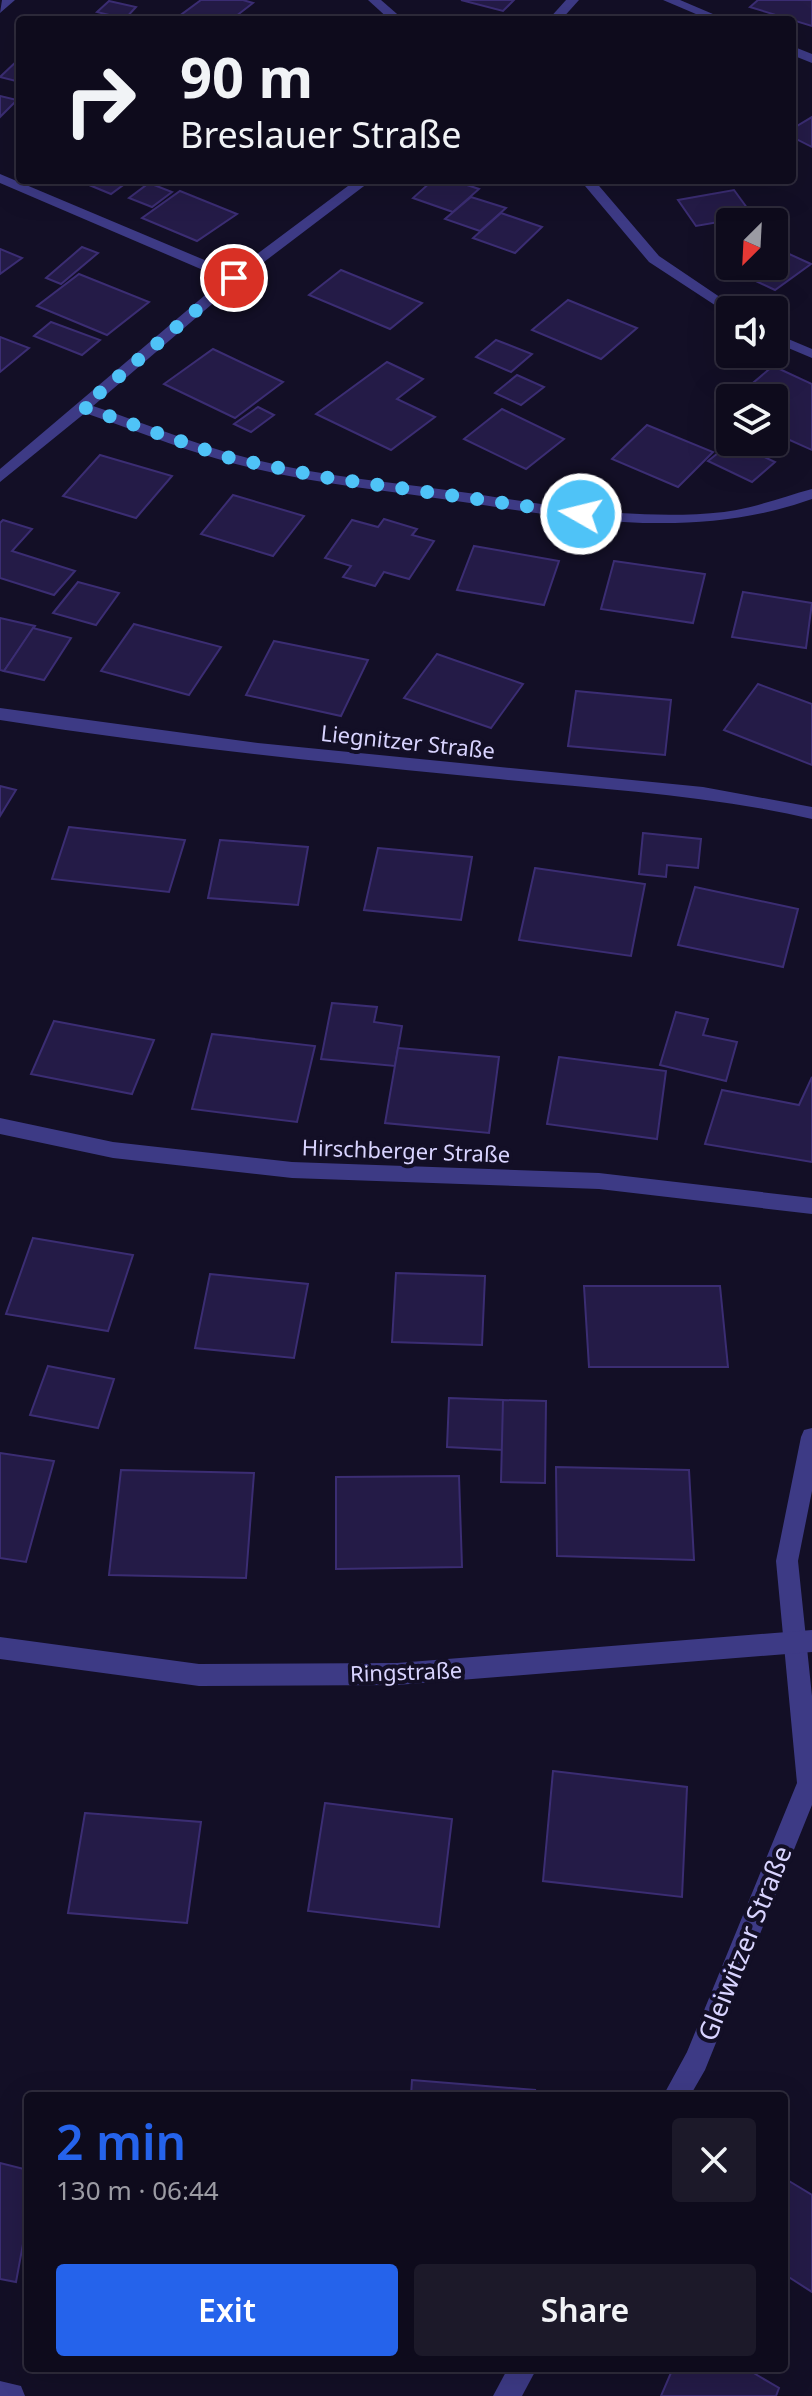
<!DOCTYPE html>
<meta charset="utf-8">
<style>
body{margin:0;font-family:"Noto Sans",sans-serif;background:#1c1929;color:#f1f3f6;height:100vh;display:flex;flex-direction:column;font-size:30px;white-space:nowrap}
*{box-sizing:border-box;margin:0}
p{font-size:26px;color:#9b9ba3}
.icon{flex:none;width:44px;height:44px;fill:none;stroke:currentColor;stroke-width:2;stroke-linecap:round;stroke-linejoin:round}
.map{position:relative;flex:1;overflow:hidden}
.drawer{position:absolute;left:24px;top:2092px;width:764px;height:280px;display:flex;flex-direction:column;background:#0e0b1c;border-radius:8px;box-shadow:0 8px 32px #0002,0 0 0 2px #2e2b3b}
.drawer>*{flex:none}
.guide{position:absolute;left:16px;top:16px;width:780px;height:168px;border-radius:8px;box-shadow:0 8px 32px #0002,0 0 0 2px #2e2b3b;background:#0e0b1c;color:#f1f3f6;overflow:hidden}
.needle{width:52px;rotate:204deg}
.buttons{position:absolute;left:716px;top:208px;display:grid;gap:16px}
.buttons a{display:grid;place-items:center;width:72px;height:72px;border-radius:8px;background:#0e0b1c;box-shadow:0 8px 32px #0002,0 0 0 2px #2e2b3b;font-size:40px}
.pin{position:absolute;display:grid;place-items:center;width:68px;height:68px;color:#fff;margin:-34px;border:4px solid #fff;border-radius:50%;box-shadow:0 2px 8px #0007}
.me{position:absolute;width:88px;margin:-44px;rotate:278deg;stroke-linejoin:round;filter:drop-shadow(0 0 6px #0008)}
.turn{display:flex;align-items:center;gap:28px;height:168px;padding:0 32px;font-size:36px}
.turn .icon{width:104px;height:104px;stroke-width:2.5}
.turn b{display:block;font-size:56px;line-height:68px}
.round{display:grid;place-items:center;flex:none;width:84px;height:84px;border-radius:8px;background:#1c1929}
.overview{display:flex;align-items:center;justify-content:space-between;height:136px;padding:0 32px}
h1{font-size:48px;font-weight:600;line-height:60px;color:#2563eb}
.button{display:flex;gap:16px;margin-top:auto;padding:16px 32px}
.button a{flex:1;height:92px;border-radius:8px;background:#2563eb;color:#fff;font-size:32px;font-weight:600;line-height:92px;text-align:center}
.button a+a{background:#1c1929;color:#f1f3f6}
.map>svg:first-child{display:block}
.building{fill:#241b47;stroke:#3b2d73;stroke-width:2}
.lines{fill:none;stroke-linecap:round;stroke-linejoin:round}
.minor{fill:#3d3a85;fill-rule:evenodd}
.tertiary{fill:#3d3a85;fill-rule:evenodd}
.route{stroke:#4fc3f7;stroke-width:14;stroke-dasharray:0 25.2}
.labels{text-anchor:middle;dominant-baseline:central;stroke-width:8;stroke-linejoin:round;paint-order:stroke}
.street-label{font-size:22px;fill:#d9d4ff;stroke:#130f26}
.near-street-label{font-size:26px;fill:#d9d4ff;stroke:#130f26}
</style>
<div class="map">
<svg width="812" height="2396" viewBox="0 0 812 2396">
<rect width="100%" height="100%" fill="#130f26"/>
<g class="building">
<polygon points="201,0 243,0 253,3 231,20 178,17"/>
<polygon points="461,0 514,0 503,11"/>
<polygon points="758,0 812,0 812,26 750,7"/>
<polygon points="109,1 136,7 125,19 97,12"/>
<polygon points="20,58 20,82 0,77"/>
<polygon points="0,96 17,100 0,117"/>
<polygon points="812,117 812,147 792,137 792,129"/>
<polygon points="77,180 130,180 111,194"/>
<polygon points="433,180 452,180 479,189 453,212 413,198"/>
<polygon points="149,183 172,192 152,207 129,198"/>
<polygon points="734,190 753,216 696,226 678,200"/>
<polygon points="180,191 237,214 197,241 142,218"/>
<polygon points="471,197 506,208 480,231 445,219"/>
<polygon points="501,213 542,227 515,253 473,238"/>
<polygon points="82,247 98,253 61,284 46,278"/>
<polygon points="774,247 811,264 775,290 724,266 730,262 730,266 774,266"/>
<polygon points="0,249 22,258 0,274"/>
<polygon points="341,270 422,303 390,329 309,295"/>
<polygon points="79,274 149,302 107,335 37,306"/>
<polygon points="568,300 637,328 601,359 532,330"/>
<polygon points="51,322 100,340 82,355 34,336"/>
<polygon points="0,337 29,348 0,372"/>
<polygon points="496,340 532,354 511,372 476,357"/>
<polygon points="213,349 283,382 235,418 164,384"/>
<polygon points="387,362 423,379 397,399 435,417 391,450 316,414"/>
<polygon points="773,366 812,384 812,450 774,433 774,398 735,398"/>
<polygon points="517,375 544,387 521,405 495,393"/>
<polygon points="258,407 274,415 251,432 234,424"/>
<polygon points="502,409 564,439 526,469 464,439"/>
<polygon points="647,425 713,452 678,487 612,459"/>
<polygon points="732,442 775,462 752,482 708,461"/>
<polygon points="100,455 172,476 136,518 63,496"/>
<polygon points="233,495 304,516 273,556 201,534"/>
<polygon points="384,519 417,529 412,535 434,541 409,579 384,572 375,586 343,577 351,566 325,558 352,520 378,527"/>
<polygon points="3,520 32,529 12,551 75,571 54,595 0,578 0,523"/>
<polygon points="474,546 559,561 544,605 457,590"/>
<polygon points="614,561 705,574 693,623 601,609"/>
<polygon points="78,582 119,593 96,625 53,613"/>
<polygon points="743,592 812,603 806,648 732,637"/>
<polygon points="0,618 35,626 4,671 0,670"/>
<polygon points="134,624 221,647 189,695 101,671"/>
<polygon points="33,628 71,638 44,680 4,671"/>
<polygon points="274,641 368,660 341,716 246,695"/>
<polygon points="437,654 523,684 491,728 404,698"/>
<polygon points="758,684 812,704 812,765 724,730"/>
<polygon points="576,691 671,700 665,755 568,746"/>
<polygon points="0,786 16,790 0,816"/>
<polygon points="69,827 185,840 169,892 52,879"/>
<polygon points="643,833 701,839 698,868 667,865 666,877 639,874"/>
<polygon points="220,840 308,847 298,905 208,898"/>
<polygon points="378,848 472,857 461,920 364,910"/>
<polygon points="535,868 645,884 631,956 519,940"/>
<polygon points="695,887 798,909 783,967 678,945"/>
<polygon points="332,1003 377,1007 374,1022 402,1026 395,1066 321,1059"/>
<polygon points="676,1012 708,1019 703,1035 737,1042 726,1081 660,1065"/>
<polygon points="54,1021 154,1040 132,1094 31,1074"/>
<polygon points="212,1034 315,1046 297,1122 192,1109"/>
<polygon points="398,1048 499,1057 489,1133 385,1123"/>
<polygon points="559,1057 666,1071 657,1139 547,1124"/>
<polygon points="812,1077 812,1162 705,1144 722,1090 799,1105"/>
<polygon points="33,1238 133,1255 108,1331 6,1314"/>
<polygon points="396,1273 485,1276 482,1345 392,1342"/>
<polygon points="210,1274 308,1284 294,1358 195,1348"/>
<polygon points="584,1286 720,1286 728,1367 589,1367"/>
<polygon points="48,1366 114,1379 98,1428 30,1415"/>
<polygon points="449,1398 503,1400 503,1450 447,1447"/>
<polygon points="503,1400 546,1401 545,1483 501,1482"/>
<polygon points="0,1453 54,1461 26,1562 0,1558"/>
<polygon points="556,1467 689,1470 694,1560 557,1556"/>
<polygon points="121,1470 254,1473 246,1578 109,1575"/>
<polygon points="459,1476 462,1567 336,1569 336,1477"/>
<polygon points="553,1771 687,1787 682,1897 543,1881"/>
<polygon points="325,1803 452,1819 439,1927 308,1911"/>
<polygon points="85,1813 201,1822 187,1923 68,1913"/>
<polygon points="412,2080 535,2090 534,2096 411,2096"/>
<polygon points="0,2163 28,2170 28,2217 16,2282 0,2279"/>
<polygon points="784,2178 812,2195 812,2292 784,2274"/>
<polygon points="673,2368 745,2368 779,2388 776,2396 661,2396"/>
</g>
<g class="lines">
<g class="minor">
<polygon points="368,0 381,0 404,20 390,20"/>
<polygon points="566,0 579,0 561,20 548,20"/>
<polygon points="663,0 680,0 727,20 710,20"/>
<polygon points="792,46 812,54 812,63 792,55"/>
<path d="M0 174 233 272 356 180H372L239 281 93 406C145 423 195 445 248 458 323 477 400 483 476 494 558 507 642 521 724 512 755 508 782 497 812 489V499C698 540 580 520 463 502 393 491 322 485 252 468 195 455 140 432 85 413L0 482V469L224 279 0 183Z"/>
<polygon points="580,180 594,180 659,256 739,310 727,313 649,262"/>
<polygon points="774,333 812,349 812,358 774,342"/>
<path d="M0 708 258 743 703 787 812 807V819C705 794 596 789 488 778 325 762 162 746 0 720Z"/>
<polygon points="0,1118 113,1142 292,1162 599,1173 812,1198 812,1214 599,1189 292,1178 113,1158 0,1134"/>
<polygon points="812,1428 812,1491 798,1561 812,1696 812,1805 705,2070 690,2096 663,2096 687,2052 797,1783 776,1561 801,1437 804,1430"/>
<polygon points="508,2368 537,2368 522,2396 493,2396"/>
<polygon points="0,2381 21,2386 25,2396 0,2396"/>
</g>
<g class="tertiary">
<polygon points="2,0 15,0 0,13"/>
<polygon points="812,1630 812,1652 397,1685 199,1686 0,1659 0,1637 199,1664 397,1663"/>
</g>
</g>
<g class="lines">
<polyline class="route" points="234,278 83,407 226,457 323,477 581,514"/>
</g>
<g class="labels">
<g class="street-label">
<text transform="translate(408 741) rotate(6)">Liegnitzer Straße</text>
<text transform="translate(406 1150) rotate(2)">Hirschberger Straße</text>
<text transform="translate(406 1671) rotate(-2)">Ringstraße</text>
</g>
<g class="near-street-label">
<text transform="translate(744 1943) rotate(-68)">Gleiwitzer Straße</text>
</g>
</g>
</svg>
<div class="buttons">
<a><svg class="needle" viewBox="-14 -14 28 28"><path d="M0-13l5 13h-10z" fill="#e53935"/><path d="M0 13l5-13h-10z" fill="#9b9ba3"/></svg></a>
<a><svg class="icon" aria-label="sound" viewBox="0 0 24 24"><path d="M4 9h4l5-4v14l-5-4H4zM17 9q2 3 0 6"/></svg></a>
<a><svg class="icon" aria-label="layers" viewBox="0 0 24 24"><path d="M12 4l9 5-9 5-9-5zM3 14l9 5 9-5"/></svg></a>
</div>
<div class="pin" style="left:234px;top:278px;background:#d93025"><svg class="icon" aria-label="arrive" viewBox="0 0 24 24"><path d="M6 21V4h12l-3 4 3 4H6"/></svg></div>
<svg class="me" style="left:581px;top:514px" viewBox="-20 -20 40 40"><circle r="17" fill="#4fc3f7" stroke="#fff" stroke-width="3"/><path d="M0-11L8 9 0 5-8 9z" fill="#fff"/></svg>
<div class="guide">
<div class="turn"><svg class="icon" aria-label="right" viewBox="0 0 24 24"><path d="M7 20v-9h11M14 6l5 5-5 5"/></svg><div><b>90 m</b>Breslauer Straße</div></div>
</div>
<section class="drawer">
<div class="overview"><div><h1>2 min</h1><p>130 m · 06:44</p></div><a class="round"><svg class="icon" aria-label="close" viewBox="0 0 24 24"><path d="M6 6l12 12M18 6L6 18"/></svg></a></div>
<div class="button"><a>Exit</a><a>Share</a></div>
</section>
</div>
